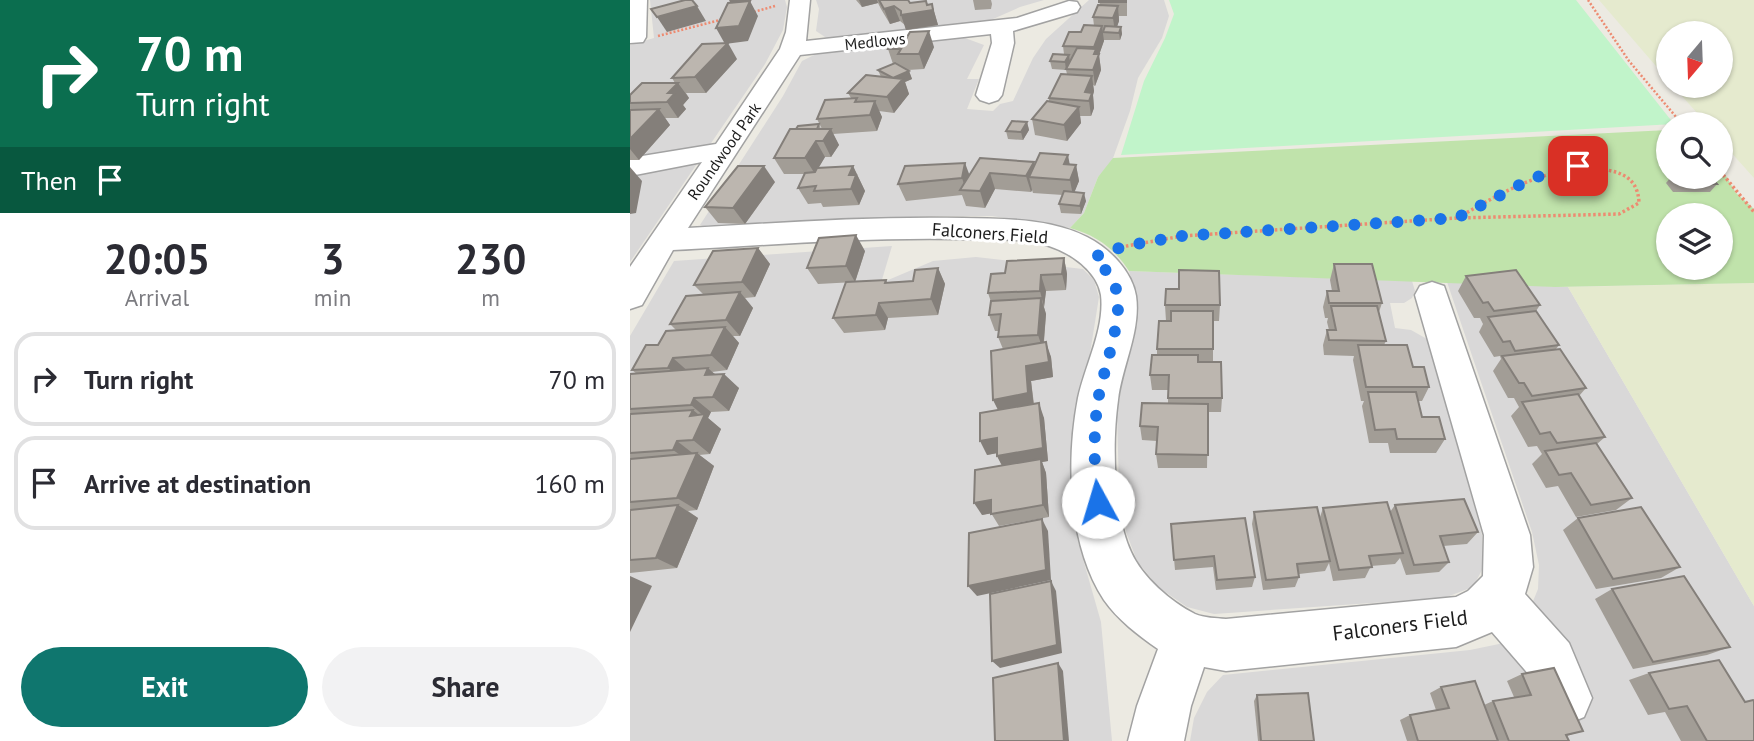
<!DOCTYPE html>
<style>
body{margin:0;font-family:"PT Sans",sans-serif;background:#f2f2f3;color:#2b2b33;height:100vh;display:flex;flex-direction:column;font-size:26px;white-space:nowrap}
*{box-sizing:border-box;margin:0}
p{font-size:23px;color:#7c7c81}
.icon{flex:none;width:38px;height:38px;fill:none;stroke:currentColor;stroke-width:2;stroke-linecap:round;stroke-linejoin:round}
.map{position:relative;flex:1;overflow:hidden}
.panel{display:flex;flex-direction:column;background:#fff;width:630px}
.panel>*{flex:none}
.hud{background:#0b6e4f;color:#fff;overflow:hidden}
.needle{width:46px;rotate:199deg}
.buttons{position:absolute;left:1026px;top:21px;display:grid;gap:14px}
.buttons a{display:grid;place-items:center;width:77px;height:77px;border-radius:50%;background:#fff;box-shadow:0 2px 5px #0004;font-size:35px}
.pin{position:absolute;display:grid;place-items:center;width:60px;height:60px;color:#fff;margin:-30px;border-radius:14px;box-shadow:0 4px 10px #0006}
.me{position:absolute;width:77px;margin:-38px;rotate:354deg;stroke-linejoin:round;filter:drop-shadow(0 0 5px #0008)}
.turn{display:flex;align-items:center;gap:24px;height:147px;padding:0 21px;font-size:32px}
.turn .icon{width:91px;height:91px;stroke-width:2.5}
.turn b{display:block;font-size:49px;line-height:60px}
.then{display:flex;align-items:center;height:66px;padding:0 21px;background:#0003;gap:14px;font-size:26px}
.eta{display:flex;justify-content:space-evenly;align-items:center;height:119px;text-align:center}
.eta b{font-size:42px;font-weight:800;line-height:49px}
.action{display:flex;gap:14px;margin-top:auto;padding:14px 21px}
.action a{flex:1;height:80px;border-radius:42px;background:#0f766e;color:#fff;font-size:28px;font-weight:800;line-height:80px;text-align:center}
.action a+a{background:#f2f2f3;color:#2b2b33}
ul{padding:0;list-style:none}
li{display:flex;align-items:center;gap:21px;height:94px;margin:0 14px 10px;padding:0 7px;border:4px solid #e1e1e2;border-radius:21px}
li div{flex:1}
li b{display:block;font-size:26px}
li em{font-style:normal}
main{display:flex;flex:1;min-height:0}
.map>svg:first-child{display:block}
.residential{fill:#d9d8d8}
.farmland{fill:#e5eace}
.grass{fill:#c0e3ab;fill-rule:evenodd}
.park{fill:#c1f4ca}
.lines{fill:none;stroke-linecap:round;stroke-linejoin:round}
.minor-casing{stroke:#a2a2a2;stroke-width:3}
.path-far1{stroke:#ed8b71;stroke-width:2.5;stroke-dasharray:2 2;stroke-linecap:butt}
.path{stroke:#ed8b71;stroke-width:3.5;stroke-dasharray:2.5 2.5;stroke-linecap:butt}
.minor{fill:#fff;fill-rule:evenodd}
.wall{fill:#a29d96}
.shaded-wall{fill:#847f7a}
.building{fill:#bcb6af;stroke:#847f7a;stroke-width:2}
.route{stroke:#1a73e8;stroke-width:12;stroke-dasharray:0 21.6}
.labels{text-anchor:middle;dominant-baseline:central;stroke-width:6;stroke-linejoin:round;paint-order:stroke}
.far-street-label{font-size:16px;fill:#1b1b1b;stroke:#fff}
.street-label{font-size:18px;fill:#1b1b1b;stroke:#fff}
.near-street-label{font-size:21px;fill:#1b1b1b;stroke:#fff}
</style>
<main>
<section class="panel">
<div class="hud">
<div class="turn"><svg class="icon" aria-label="right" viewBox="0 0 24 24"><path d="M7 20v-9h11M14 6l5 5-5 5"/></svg><div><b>70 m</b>Turn right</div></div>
<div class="then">Then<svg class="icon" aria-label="arrive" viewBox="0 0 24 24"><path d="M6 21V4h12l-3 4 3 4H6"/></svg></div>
</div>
<div class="eta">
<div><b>20:05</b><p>Arrival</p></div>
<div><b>3</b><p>min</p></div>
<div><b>230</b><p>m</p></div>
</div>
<ul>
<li><svg class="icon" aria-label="right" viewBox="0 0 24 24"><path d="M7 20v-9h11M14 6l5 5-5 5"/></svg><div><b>Turn right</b></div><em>70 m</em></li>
<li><svg class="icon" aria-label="arrive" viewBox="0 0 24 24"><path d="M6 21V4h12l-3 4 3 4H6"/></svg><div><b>Arrive at destination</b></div><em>160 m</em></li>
</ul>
<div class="action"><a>Exit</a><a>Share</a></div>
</section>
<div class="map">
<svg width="1124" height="741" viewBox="0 0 1124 741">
<rect width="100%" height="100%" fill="#eceae2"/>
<g class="residential">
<polygon points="20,0 155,0 157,7 153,30 135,64 0,262 0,45 24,38"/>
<polygon points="186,0 414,0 390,7 354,23 198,39 186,31 189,9"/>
<polygon points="459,0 534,0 539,16 532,38 508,78 500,111 482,161 468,177 454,213 440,228 362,216 304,216 78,228 70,225 153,96 172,61 192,51 335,38 354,45 337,79 349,79 337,109 363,111 370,104 383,101 403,58 416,39"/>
<polygon points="262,246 251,283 303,261 346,257 453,269 464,280 469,297 445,447 447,538 471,622 482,741 0,741 0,336 44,261"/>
<polygon points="499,271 782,281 785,291 782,298 774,303 760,303 765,328 781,330 797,339 815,396 852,535 853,568 843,587 814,598 584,614 557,607 528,587 507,561 496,532 489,488 487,414 506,297"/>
<polygon points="817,282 938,287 1124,606 1124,741 560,741 564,718 577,692 593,675 840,650 869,644 886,632 899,611 908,589 909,565 902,532"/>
</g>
<g class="farmland">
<polygon points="969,0 1124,0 1124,178 1090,140 1090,124 1077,124 1043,86 1090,86 1090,33 1038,33 1038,80"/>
<polygon points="1124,283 1124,606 938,287"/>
</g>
<path class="grass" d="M1038 130V177H1090V166L1106 193 1124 209V283L925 287 499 271C485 249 466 235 440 228L454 213 468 177 483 158ZM1038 215H1090V268H1038Z"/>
<polygon class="park" points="539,0 946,0 1044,124 491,155 514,81 535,38 544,14"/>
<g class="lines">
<g class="minor-casing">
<g id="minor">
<polygon points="0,0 17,0 16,37 13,42 0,43"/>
<path d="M160 0H180L176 41 387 18 439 1 447 2 450 7 447 12 383 31 384 43 372 95 368 100 359 103 350 100 346 95 362 43 361 34 170 55 58 228C149 223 241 216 333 218 374 219 419 218 457 237 479 248 502 271 506 296 511 331 492 366 488 400 482 443 483 513 501 552 512 577 541 602 565 614 574 618 586 618 596 619L826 597 838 591 853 576 854 535 785 295 790 286 802 282 814 286 900 535 903 567 895 594 939 643 962 698 954 717 935 725 916 717 901 677 862 632 826 647 596 671 574 667 561 706 554 741H498L507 706 528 649C508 635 488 620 474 600 438 545 436 461 448 398 455 365 475 329 471 295 467 271 441 253 419 246 392 237 358 240 330 239 234 237 139 245 43 250L12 305 0 309V267L72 162 0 176V158L86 144 150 49 156 32Z"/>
</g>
</g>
<g class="path-far1">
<polyline points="958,0 999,61 1052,124"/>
<polyline points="120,13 145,6"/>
<polyline points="28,36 94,19"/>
</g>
<g class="path">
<path d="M959 168C984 170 1008 173 1009 203L989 214 827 218C870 194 909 170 959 168Z"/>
<polyline points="1090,171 1124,212"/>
<polyline points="491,247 552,236 827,218"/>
</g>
<use href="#minor" class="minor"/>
</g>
<g class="wall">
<polygon points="226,0 278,0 280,3 296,1 297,5 302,4 308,25 276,30 275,25 270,21 260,24 251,9 248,3 232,7"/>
<polygon points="343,0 361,0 362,4 361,9 345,10"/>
<polygon points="469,0 497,0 497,16 489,16 489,21 487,26 491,27 492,34 490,40 474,40 469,55 471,70 465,86 463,85 464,91 463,95 464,108 461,116 450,116 451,123 437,141 405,135 402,119 419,102 419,98 437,74 436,70 422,69 420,61 434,54 433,46 451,32 464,26 463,17 470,5"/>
<polygon points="304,47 294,69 278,70 279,71 282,79 275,82 279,94 264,113 249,111 252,117 247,131 203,134 209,145 201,157 195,157 188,168 223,166 235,191 229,205 193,207 191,203 178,204 168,188 175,174 154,174 144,158 166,129 189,124 191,129 192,129 187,119 221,98 218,93 251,77 248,70 263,64 258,49"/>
<polygon points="107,59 76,93 56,93 59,98 53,105 56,109 48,118 35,118 40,125 9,160 0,160 0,95 45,83 42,78"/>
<polygon points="397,122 399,130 393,140 378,139 376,131"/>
<polygon points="1034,147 1038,148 1038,164 1034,164 1028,156"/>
<polygon points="404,162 404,164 446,165 449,181 444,192 456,201 451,214 431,213 429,204 433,195 403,193 402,190 401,192 365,189 355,208 336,206 332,195 276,201 268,184 339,175"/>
<polygon points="1041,177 1081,177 1087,184 1080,192 1043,192 1036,183"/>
<polygon points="145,182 115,224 88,223 75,207"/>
<polygon points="128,248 140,264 125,297 115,298 123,308 110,336 103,336 109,343 97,370 82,372 109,388 99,411 81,412 78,418 91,429 80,454 69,455 84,466 67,510 58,511 68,518 47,568 0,573 0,374 7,374 2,370 28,345 46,330 40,324 73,294 64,285"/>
<polygon points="235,251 225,282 188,284 177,268"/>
<polygon points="434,258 437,274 436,290 416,291 414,307 416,314 414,342 421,357 423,377 401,381 404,404 414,418 418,461 412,462 416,473 419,517 369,526 361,513 352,515 372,466 367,456 367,453 357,455 368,410 373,349 368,337 369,331 365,331 359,315 361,302 358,293 375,273"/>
<polygon points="704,264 752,303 749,312 756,341 754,345 783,367 799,387 792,401 788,401 792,417 815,439 806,453 760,453 758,443 739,443 732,406 734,401 731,401 723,360 724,356 694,355 693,345 697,330 699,330 697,322 698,318 695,318 693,307 697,291 702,291 700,280"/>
<polygon points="308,268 315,284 308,315 258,318 255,330 214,333 203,318 256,280 257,282 283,281"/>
<polygon points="836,276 910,305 906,311 929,345 926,349 956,388 949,396 975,437 967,444 1002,498 986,510 946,517 928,486 916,488 902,464 912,454 907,446 898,447 881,416 889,407 884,398 878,398 863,371 871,359 870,356 864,357 849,332 853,324 850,318 844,318 828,291"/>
<polygon points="535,305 590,305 589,321 583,321 583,362 592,398 591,412 578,412 577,468 528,468 526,454 527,441 512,440 510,426 538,404 538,390 522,390 520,375 527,355 527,349 536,321"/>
<polygon points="765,505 848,532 837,544 813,546 819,562 809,572 776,575 770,558 765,564 741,566 735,578 703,581 699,563 695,571 669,574 669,577 665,587 633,590 622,524 624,512 690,517 693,508 760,512"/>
<polygon points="948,518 1050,567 1031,578 966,589 933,530"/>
<polygon points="541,524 625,577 622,587 586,590 583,567 545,570"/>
<polygon points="982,589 1100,647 1077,655 1003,669 965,599"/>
<polygon points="1019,673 1124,741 1051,741 1035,712 1018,715 999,680"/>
<polygon points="892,674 953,731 936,736 939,741 777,741 770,720 780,715 806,710 800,693 811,687 854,705 863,701 884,697 877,681"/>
<polygon points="627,695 684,741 628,741 624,701"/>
</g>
<g class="shaded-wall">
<polygon points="99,0 122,0 102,6"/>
<polygon points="229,0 247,0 248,3 232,7"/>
<polygon points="120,1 128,16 118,41 95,44 86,28"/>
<polygon points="296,1 299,11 302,4 308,25 276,30 271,15"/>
<polygon points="67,6 76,21 37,32 27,17"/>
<polygon points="264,6 270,21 260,24 254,9"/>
<polygon points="488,6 489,21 485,33 483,18"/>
<polygon points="472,26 474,41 469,55 471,70 465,86 463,70 464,47"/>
<polygon points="491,27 492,34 490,40 489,33"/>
<polygon points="299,31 304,47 294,69 289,54"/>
<polygon points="98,43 107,59 76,93 65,77"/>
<polygon points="439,55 440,62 436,70 435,62"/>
<polygon points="279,71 282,79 275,82 279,94 264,113 257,97 263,78"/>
<polygon points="462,76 464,91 463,95 464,108 461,116 459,101 455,92"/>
<polygon points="48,83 59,98 53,105 56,109 48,118 37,102 38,93"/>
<polygon points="245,101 252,117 247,131 240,115"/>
<polygon points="449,107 451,123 437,141 434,125"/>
<polygon points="29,109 40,125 9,160 0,149 0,139"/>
<polygon points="397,122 399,130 393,140 391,132"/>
<polygon points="201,129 209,145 201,157 193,141"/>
<polygon points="186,141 195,157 185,174 175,158"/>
<polygon points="438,155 441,171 434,164"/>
<polygon points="404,162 407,177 399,177 402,190 401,192 396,176"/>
<polygon points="335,163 341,179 336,190 332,178"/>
<polygon points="446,165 449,181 443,196 440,180"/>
<polygon points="134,166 145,182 115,224 103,208"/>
<polygon points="223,166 235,191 229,205 221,189 219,175"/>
<polygon points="0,167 12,181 6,213 0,214"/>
<polygon points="360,173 365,189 355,208 350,191"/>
<polygon points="454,193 456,201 451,214 450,206"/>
<polygon points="226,235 235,251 225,282 216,266"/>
<polygon points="128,248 140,264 125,297 112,282"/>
<polygon points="434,258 437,274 436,290 432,274"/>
<polygon points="308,268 315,284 308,315 301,299"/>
<polygon points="411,275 416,291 414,307 410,291"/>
<polygon points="110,292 123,308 110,336 96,320"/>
<polygon points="411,298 416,314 413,350 408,335"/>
<polygon points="249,303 258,318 255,330 246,315"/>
<polygon points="95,327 109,343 97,370 81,355"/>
<polygon points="416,342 421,357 423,377 401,381 404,408 370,414 363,400 396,366"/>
<polygon points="43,358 60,373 55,382 38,368"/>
<polygon points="78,368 91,380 94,374 109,388 99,411 83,397 75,375"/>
<polygon points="64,398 81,412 78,418 91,429 80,454 63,440 60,416 63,410 73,418 74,416 61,405"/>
<polygon points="409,403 414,418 418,461 412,462 416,473 419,517 413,505 374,469 367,456"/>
<polygon points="367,438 373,452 357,455 350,441"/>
<polygon points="47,441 65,455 62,463 43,450"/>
<polygon points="67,453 84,466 67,510 47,498"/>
<polygon points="361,500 369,512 352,515 344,503"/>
<polygon points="48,505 68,518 47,568 26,558"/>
<polygon points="412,519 418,531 421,580 347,596 338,586"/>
<polygon points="0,576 22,586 0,632"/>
<polygon points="421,581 426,591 432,653 370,668 362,661"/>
<polygon points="428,663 433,671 439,741 434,741"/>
</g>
<g class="building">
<polygon points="55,0 62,0 67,6 27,17 21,9"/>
<polygon points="249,0 278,0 280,3 296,1 297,5 302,4 303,10 271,15 271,11 264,6 254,9"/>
<rect x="469" y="0" width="27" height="2"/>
<polygon points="120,1 109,26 86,28 98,3"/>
<polygon points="468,5 488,6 483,18 463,17"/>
<polygon points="454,25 472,26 464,47 433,46 439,32 451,32"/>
<polygon points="475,26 491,27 489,33 473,32"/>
<polygon points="299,31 289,54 268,54 271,49 258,49 262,42 274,42 280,32"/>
<polygon points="98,43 65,77 42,78 72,44"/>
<polygon points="447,48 466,49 464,54 469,54 463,70 436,69"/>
<polygon points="423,54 439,55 435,62 420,61"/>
<polygon points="265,63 279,71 263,78 248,70"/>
<polygon points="431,74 462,76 455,92 462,93 459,101 419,98"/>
<polygon points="236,75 273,79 257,97 218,93"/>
<polygon points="12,83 48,83 38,93 45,93 37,102 0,103 0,95"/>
<polygon points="227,98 225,102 245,101 240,115 187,119 195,100"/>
<polygon points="417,101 449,107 434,125 402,119"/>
<polygon points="29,109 0,139 0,110"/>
<polygon points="382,121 397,122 391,132 376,131"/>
<polygon points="189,124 187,129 166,129 168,126"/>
<polygon points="160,129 201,129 193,141 186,141 175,158 144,158"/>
<polygon points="410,153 438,155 434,164 446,165 440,180 399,177"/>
<polygon points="350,158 404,162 396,176 360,173 350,191 330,190"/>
<polygon points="335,163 332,178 268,184 275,166"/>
<polygon points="108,166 134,166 103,208 75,207"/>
<polygon points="223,166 219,175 226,175 221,189 184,191 186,186 168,188 175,173 185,172 187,168"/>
<polygon points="1044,177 1081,177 1087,184 1049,184"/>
<polygon points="434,191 454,193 450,206 429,204"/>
<polygon points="226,235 216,266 177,268 189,238"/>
<polygon points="128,248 112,282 64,285 83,251"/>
<polygon points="434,258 432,274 411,275 410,291 358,293 361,274 375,273 377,261"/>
<polygon points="704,264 742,264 752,303 699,303 697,291 709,291"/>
<polygon points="308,268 301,299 249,303 246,315 203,318 216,282 256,280 255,283 283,281 285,270"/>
<polygon points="549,270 589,271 590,305 535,305 536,289 549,289"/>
<polygon points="886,270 910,305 864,311 858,302 853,303 836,276"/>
<polygon points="110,292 96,320 40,324 56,296"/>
<polygon points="411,298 408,335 368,337 371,314 359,315 361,301"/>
<polygon points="701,306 747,306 756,341 699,340 697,330 706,330"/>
<polygon points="541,311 583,311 583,349 527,349 529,321 541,321"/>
<polygon points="906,311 929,345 885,351 880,341 873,342 858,317"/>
<polygon points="95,327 81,355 43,358 38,368 2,370 16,345 28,345 36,331"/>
<polygon points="416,342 419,362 396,366 398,393 363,400 361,351"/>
<polygon points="728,345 777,345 783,367 794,367 799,387 736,387"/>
<polygon points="930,349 956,388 902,396 894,383 889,383 872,356"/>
<polygon points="522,355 568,355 568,362 591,362 592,398 538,398 539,375 520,375"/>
<polygon points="78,368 75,375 94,374 83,397 64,398 61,405 0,409 0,374"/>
<polygon points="738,392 786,392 792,417 809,417 815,439 767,439 765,429 745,430"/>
<polygon points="948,394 975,437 927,443 920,432 910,434 892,402"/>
<polygon points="409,403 413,448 367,456 367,438 350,441 350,413"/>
<polygon points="512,403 578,404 578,455 526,454 528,427 510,426"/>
<polygon points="63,410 60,416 75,414 63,440 47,441 43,450 0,453 0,414"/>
<polygon points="966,443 1002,498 961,505 941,473 929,475 915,451"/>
<polygon points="67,453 47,498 0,502 0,459"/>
<polygon points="411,459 413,505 361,514 361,500 344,503 345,470"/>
<polygon points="834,499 848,532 810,536 819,562 784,565 765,505"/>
<polygon points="757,502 773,553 739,556 742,567 709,570 693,508"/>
<polygon points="48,505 26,558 0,560 0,510"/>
<polygon points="687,507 700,561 667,564 669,577 636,580 624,512"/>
<polygon points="1011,507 1050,567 983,579 948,518"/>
<polygon points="615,518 625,577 587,580 584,556 544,560 541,524"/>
<polygon points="412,519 416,570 338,586 339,533"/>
<polygon points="1054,576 1100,647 1023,662 982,589"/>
<polygon points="421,581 427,645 362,661 360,594"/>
<polygon points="1089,660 1115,702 1123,700 1124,701 1124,741 1077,741 1057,706 1039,709 1019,673"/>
<polygon points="428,663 434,741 365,741 363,678"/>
<polygon points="924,668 953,731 936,735 939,741 879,741 863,701 901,695 892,674"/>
<polygon points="845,681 868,741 788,741 780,715 819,708 811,687"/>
<polygon points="678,693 684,741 631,741 627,695"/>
</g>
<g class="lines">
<path class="route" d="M468 502C464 468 463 434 468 400 473 371 493 319 487 293 484 278 474 268 464 257L495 246 552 236 827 218 899 180 928 169 948 166"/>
</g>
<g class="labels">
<g class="far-street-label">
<text transform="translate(245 41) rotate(-6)">Medlows</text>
<text transform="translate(94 151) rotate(-55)">Roundwood Park</text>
</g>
<g class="street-label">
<text transform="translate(360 233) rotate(4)">Falconers Field</text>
</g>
<g class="near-street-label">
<text transform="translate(770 625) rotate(-7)">Falconers Field</text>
</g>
</g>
</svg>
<div class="buttons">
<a><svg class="needle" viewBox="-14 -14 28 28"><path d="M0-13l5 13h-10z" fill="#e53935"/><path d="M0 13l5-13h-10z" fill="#7c7c81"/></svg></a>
<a><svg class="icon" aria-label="search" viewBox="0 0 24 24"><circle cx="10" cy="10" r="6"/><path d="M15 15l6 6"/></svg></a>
<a><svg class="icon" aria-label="layers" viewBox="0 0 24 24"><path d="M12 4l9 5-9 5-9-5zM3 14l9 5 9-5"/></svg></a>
</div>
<div class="pin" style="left:948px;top:166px;background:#d93025"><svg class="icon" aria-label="arrive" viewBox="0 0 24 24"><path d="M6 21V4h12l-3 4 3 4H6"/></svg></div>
<svg class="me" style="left:468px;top:502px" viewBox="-20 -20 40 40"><circle r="19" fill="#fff"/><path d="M0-13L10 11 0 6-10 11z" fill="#1a73e8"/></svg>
</div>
</main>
